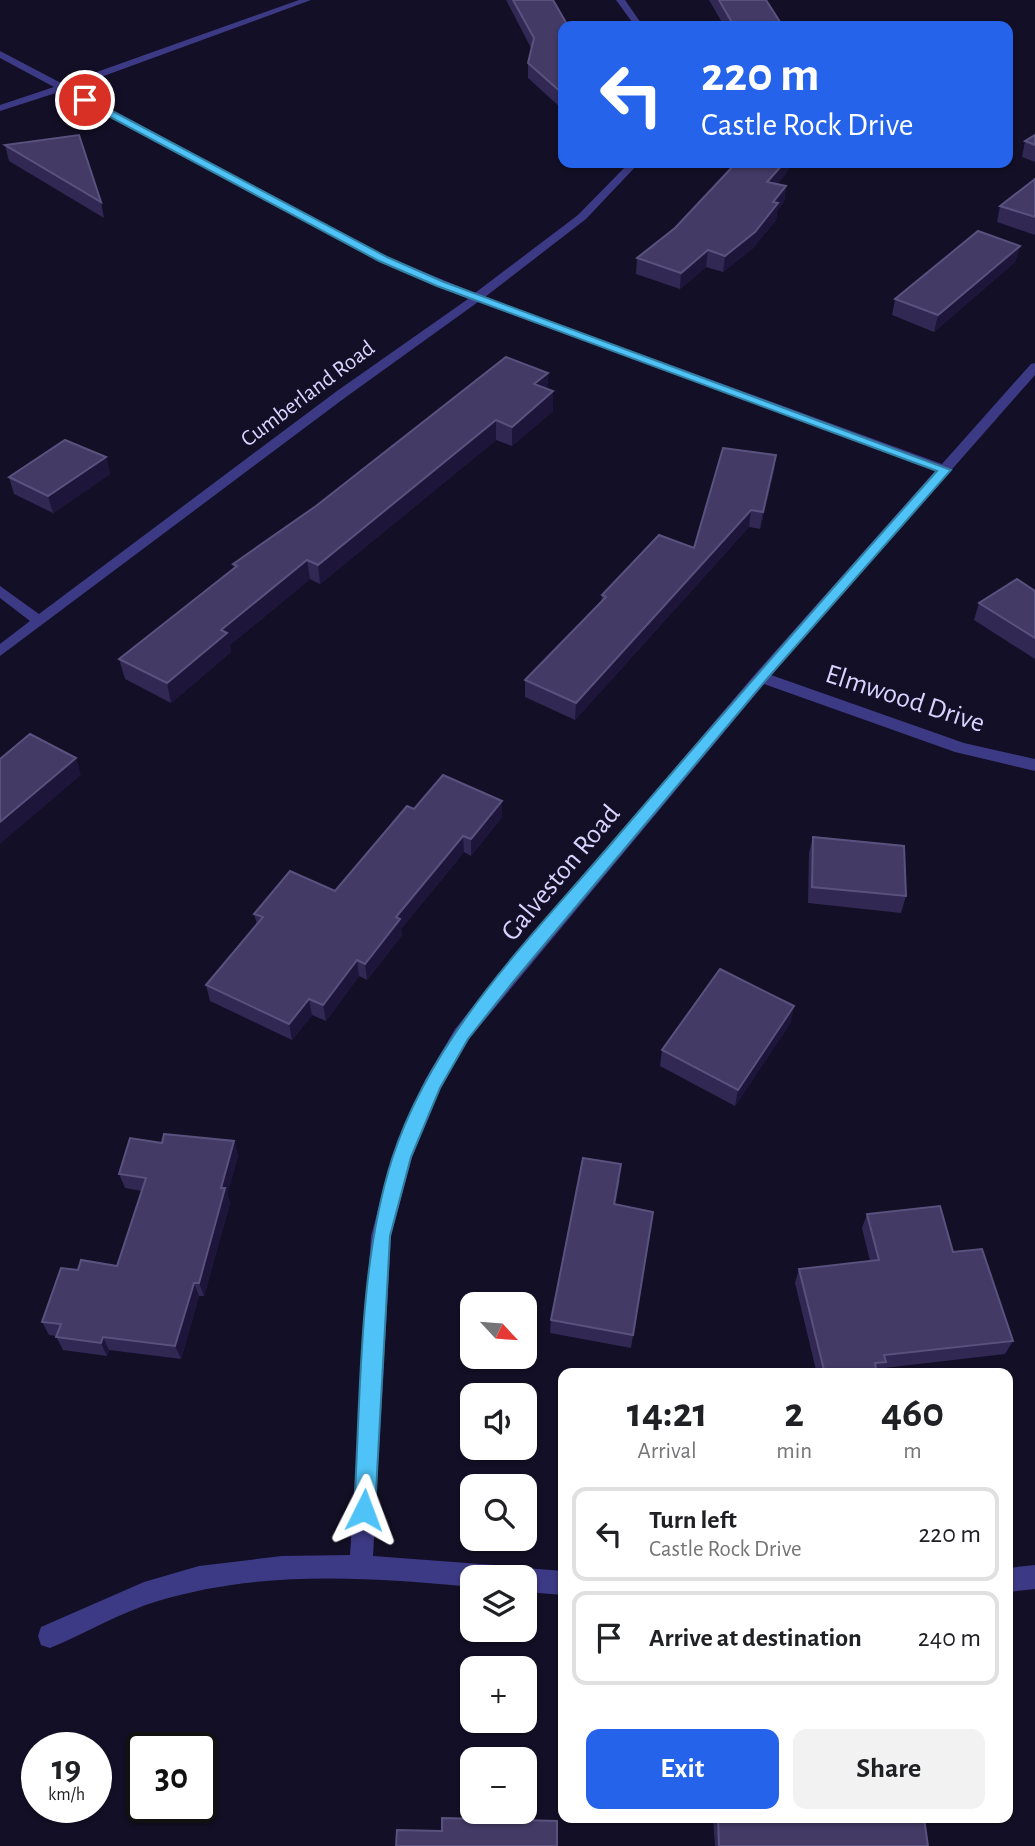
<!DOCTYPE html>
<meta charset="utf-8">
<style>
body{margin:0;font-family:"Alegreya Sans",sans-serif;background:#f2f2f2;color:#202124;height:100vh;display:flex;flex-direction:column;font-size:26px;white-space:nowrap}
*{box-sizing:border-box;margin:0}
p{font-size:23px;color:#757577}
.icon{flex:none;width:38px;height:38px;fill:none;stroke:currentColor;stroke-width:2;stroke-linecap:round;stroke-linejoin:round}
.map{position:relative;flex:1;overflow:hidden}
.panel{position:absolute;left:558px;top:1368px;width:455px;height:455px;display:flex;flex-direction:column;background:#fff;border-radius:14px;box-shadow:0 2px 5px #0004}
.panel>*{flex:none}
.guide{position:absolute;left:558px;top:21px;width:455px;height:147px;border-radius:14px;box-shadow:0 2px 5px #0004;background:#2563eb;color:#fff;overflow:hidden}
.needle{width:46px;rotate:116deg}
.controls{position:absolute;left:460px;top:1292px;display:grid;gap:14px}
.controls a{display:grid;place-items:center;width:77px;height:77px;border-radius:14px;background:#fff;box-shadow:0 2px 5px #0004;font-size:35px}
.speed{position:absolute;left:21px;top:1732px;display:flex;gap:14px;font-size:35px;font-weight:700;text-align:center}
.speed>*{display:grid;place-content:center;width:91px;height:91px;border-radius:50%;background:#fff;box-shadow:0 2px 5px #0004;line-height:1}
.speed small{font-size:18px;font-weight:400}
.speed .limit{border:4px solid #111;border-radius:10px;background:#fff;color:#111}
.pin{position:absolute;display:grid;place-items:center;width:60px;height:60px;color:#fff;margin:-30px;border:4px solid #fff;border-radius:50%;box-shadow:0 2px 7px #0007}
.me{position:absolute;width:77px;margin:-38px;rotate:3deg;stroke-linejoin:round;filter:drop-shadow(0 0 5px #0008)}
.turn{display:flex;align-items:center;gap:24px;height:147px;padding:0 28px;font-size:32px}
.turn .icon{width:91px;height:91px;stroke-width:2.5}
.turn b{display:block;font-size:49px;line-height:60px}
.eta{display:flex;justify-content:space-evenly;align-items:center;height:119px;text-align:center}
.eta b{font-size:42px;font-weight:700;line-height:49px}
.button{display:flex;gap:14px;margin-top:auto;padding:14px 28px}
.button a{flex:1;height:80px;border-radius:14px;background:#2563eb;color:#fff;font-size:28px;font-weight:700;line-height:80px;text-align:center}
.button a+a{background:#f2f2f2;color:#202124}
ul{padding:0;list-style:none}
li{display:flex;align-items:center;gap:21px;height:94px;margin:0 14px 10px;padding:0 14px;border:4px solid #e0e0e0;border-radius:14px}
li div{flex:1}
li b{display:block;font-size:26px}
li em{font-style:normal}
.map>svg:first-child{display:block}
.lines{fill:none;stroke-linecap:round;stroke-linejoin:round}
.minor{fill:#3d3a85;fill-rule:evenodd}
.wall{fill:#312854}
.shaded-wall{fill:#1d163a}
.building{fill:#433a66;stroke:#5a527e;stroke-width:2}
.route{fill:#4fc3f7;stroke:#337fa1;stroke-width:2}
.labels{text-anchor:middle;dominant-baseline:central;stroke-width:7;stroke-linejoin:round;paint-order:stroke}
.far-street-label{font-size:23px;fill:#d9d4ff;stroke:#130f26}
.street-label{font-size:28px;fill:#d9d4ff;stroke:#130f26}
</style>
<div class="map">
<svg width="1035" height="1846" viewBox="0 0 1035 1846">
<rect width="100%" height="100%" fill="#130f26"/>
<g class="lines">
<g class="minor">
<path d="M299 0H311L71 88 387 257 475 293 578 215 629 163H639L586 219 485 297 942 464 1031 364 1035 363V375L771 675 964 743 1035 759V771L955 752 764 684 469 1039 440 1089 412 1157 391 1236 373 1556 494 1565 502 1569 506 1577H472V1587C368 1577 260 1570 158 1601 121 1612 86 1633 50 1648L41 1645 38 1636 41 1627 144 1582 199 1566 282 1556 350 1555 371 1236 392 1157 425 1080 455 1029 501 972 756 673 936 470 478 302 346 397 0 656V644L30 621 0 598V586L39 614 337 391 468 299 379 261 62 91 0 111V105L54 87 0 58V51L63 84Z"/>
<polygon points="616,0 625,0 643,26 635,26"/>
<polygon points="1035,1565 1035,1589 1008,1592 1008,1568"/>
<polygon points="525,1568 564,1571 564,1595 525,1592 525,1577 515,1577 517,1572"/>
</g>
</g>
<g class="wall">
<polygon points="506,0 553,0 564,26 564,101 562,109 528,78 528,63 531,48"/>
<polygon points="709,0 766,0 782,25 788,26 724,26"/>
<polygon points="1035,135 1035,162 1022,157 1025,141"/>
<polygon points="5,145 101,202 104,218 9,161"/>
<polygon points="788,171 777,184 786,186 784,202 777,211 776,220 753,248 723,272 706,267 680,289 636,274 637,258"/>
<polygon points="1035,179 1035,235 997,222 1000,206"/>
<polygon points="1020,246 1015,262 934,332 892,315 895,299"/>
<polygon points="548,373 547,389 553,411 512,446 496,440 320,584 310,579 230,645 231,652 171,703 125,679 119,659 234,569 233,564"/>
<polygon points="776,455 774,472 760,529 749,527 575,720 525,697 525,680 601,602 602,595 694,548"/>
<polygon points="106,457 110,474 53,513 14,494 9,477"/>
<polygon points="1035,591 1035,659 974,620 979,603"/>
<polygon points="502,801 502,817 471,856 464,852 401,929 402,935 367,980 359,976 326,1021 312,1015 292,1040 210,1001 206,985 257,924 254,914 335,891 414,809"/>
<polygon points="813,837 906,896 901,913 808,903 809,853"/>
<polygon points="791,1022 735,1106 660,1066 662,1050"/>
<polygon points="234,1141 238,1156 227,1194 230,1203 204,1296 199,1296 181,1359 109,1350 107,1356 63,1350 56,1336 49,1335 42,1322 78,1270 117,1266 142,1191 125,1188 119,1174 162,1143"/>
<polygon points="620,1179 615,1205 653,1212 631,1348 550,1333 551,1320"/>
<polygon points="867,1214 953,1252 1013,1341 1005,1354 884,1368 881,1374 817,1374 795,1283 799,1269 870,1261 862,1228"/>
<polygon points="713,1818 924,1818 928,1846 715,1846"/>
</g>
<g class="shaded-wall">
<polygon points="564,88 564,101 562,109 562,93"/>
<polygon points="784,163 791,163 788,171 765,198 767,182"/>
<polygon points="786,186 784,202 777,211 776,220 753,248 723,272 725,256"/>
<polygon points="1020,246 1015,262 934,332 938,315"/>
<polygon points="708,250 706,267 680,289 681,273"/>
<polygon points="548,373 547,392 534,384"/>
<polygon points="553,391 553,411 512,446 512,427"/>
<polygon points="496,420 496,440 320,584 318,565"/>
<polygon points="776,455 774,472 760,529 763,512"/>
<polygon points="106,457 110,474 53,513 48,496"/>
<polygon points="751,510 749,527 575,720 576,703"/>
<polygon points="307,560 310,579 230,645 231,652 171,703 167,683 221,630"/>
<polygon points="76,758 81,775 0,844 0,822"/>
<polygon points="502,801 502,817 471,856 471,839"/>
<polygon points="463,836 464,852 401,929 402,935 367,980 365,964 396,917"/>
<polygon points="357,960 359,976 326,1021 323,1005"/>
<polygon points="309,999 312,1015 292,1040 289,1024"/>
<polygon points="794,1006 791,1022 735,1106 738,1090"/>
<polygon points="234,1141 238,1156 227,1194 230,1203 204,1296 199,1283 221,1188"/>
<polygon points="194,1283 199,1296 181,1359 175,1346"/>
<polygon points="103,1337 109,1350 107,1356 101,1343"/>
</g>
<g class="building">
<polygon points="513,0 553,0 568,26 564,26 564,88 562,93 528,63 534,38"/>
<polygon points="719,0 766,0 782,25 787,25 788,26 734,26"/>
<polygon points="79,135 101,202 5,145"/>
<polygon points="1035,135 1035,145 1025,141"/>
<polygon points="736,163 784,163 767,182 786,186 773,202 778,203 755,232 725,256 708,250 681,273 637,258 675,228"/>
<polygon points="1035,179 1035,217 1000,206"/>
<polygon points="978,231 1020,246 938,315 895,299"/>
<polygon points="506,357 548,373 534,384 553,391 512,427 496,420 318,565 307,560 221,630 227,633 167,683 119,659 237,566 233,564 316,506"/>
<polygon points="65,440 106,457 48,496 9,477"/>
<polygon points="723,448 776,455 763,512 751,510 576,703 525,680 606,597 602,595 659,535 694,548"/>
<polygon points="1017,579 1035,591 1035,638 979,603"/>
<polygon points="30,734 76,758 0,822 0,759"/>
<polygon points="443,775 502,801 471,839 463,836 396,917 400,919 365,964 357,960 323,1005 309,999 289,1024 206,985 263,917 254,914 290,871 335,891 407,806 414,809"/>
<polygon points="813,837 904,846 906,896 812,887"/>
<polygon points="720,969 794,1006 738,1090 662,1050"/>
<polygon points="164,1134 234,1141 221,1188 225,1188 199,1283 194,1283 175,1346 103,1337 101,1343 56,1337 61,1324 42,1322 61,1268 78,1270 81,1260 117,1266 146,1178 119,1174 130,1138 162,1143"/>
<polygon points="583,1158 621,1164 614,1204 653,1212 633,1335 551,1320"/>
<polygon points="940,1206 953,1252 982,1249 1013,1341 884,1355 886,1362 875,1363 876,1369 825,1374 799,1269 879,1260 867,1214"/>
<polygon points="442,1818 557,1821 557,1846 396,1846 397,1830 442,1831"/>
<polygon points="718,1818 924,1818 928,1846 719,1846"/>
</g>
<path class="route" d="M82 98H88L387 257 444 282 951 470 766 680 513 982 468 1039 440 1088 411 1157 390 1236 375 1510 372 1517 364 1520 357 1517 354 1510C361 1397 358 1266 392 1159 432 1035 528 941 610 845 718 719 827 594 937 471L437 286 379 261 82 102Z"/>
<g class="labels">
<g class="far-street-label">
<text transform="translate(308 394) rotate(-37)">Cumberland Road</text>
</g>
<g class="street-label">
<text transform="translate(905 699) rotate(18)">Elmwood Drive</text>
<text transform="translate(561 873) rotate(-50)">Galveston Road</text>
</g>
</g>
</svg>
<div class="controls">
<a><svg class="needle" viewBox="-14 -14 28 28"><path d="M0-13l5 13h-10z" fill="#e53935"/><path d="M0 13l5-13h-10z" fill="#757577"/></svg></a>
<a><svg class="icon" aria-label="sound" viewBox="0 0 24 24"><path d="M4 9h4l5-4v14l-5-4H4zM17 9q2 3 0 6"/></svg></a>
<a><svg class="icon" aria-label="search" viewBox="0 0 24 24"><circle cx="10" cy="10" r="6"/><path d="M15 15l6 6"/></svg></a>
<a><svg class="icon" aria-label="layers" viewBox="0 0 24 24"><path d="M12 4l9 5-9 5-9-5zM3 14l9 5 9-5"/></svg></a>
<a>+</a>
<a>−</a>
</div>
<div class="speed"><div>19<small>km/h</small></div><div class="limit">30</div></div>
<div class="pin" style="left:85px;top:100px;background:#d93025"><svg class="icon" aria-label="arrive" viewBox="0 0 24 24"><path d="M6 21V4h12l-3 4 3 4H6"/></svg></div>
<svg class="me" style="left:364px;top:1510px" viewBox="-20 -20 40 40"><path d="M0-17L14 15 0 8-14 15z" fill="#4fc3f7" stroke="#fff" stroke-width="4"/></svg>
<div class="guide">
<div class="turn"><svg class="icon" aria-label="left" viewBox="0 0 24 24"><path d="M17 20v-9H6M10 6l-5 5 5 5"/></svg><div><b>220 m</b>Castle Rock Drive</div></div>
</div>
<section class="panel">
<div class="eta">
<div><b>14:21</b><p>Arrival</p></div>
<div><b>2</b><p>min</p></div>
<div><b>460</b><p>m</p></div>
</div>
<ul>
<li><svg class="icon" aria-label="left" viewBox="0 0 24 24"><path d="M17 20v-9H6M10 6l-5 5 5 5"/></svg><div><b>Turn left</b><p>Castle Rock Drive</p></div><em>220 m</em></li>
<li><svg class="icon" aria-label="arrive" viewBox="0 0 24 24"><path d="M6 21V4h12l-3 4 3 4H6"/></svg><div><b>Arrive at destination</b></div><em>240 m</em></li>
</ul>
<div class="button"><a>Exit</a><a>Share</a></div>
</section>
</div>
